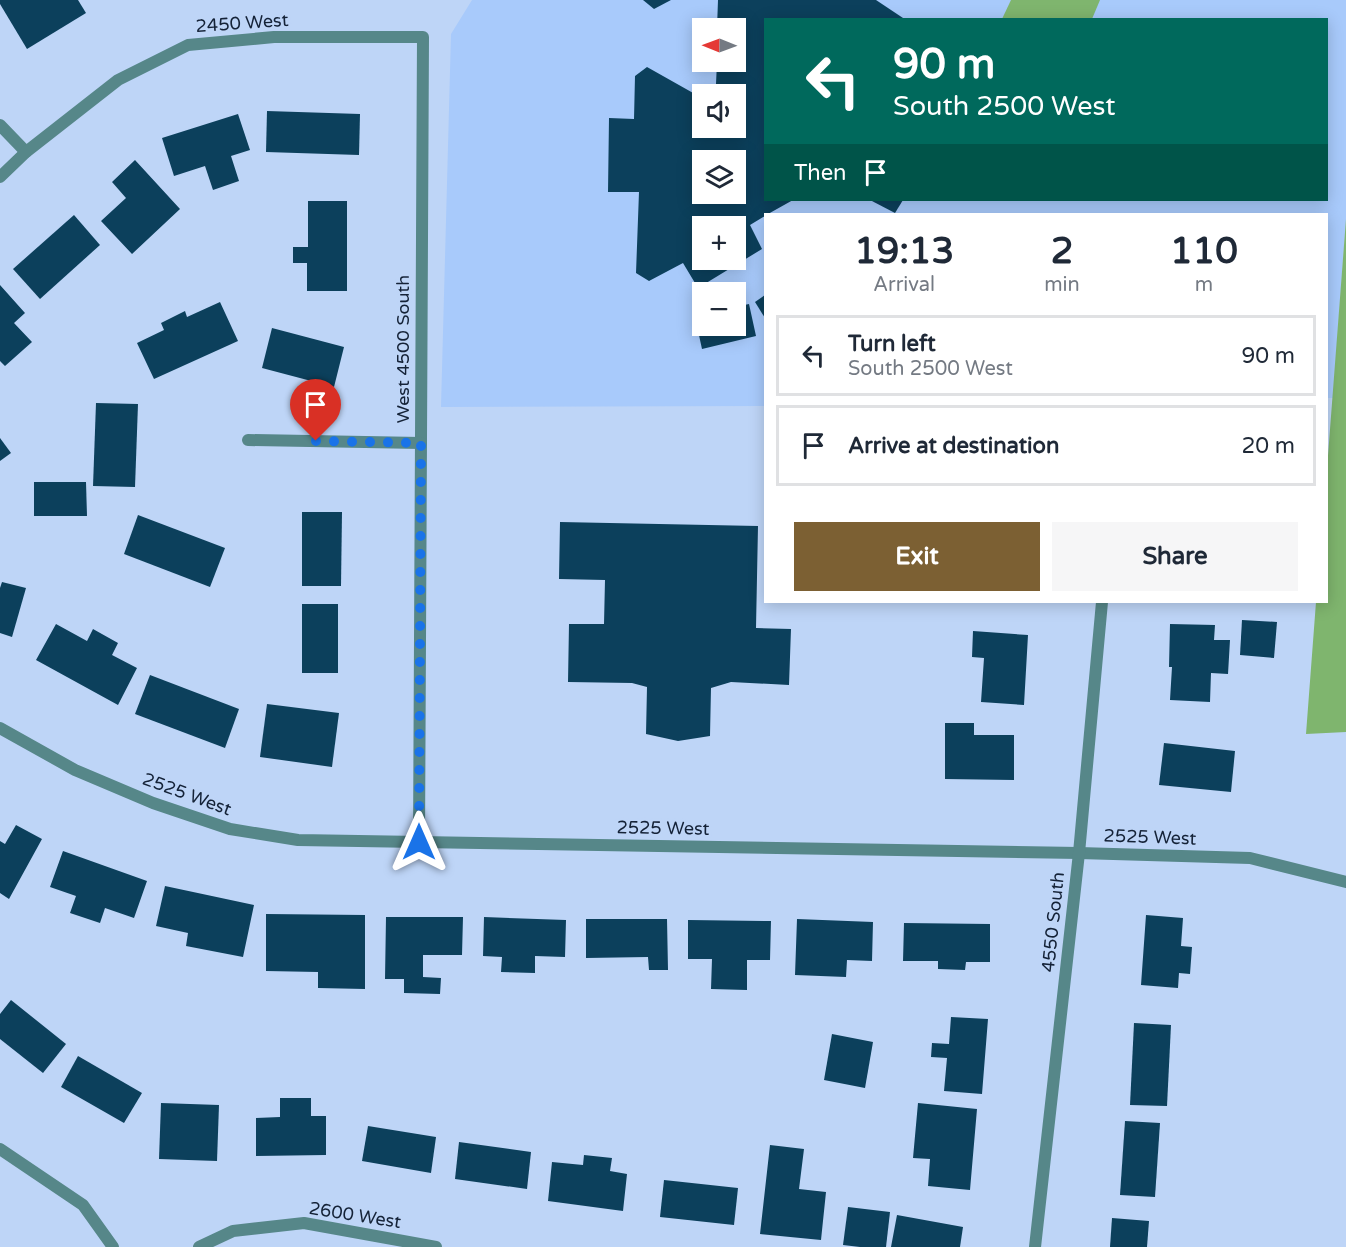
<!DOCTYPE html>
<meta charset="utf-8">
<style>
body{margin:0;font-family:"Varela Round",sans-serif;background:#f6f6f7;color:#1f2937;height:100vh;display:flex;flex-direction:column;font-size:22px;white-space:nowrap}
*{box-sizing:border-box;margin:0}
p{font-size:20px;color:#747a83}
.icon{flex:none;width:33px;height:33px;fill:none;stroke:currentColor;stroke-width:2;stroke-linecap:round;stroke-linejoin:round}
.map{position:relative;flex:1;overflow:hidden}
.sheet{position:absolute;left:764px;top:213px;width:564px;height:390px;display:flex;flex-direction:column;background:#fff;border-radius:0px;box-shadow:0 3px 15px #0003}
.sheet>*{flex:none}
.guide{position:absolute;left:764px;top:18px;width:564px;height:183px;border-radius:0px;box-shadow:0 3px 15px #0003;background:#00695c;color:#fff;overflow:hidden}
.needle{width:39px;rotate:271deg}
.tools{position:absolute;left:692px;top:18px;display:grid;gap:12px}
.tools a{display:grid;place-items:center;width:54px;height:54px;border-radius:0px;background:#fff;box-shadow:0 3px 15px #0003;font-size:30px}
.pin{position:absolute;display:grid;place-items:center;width:51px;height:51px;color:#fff;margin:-62px -26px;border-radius:50% 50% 50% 0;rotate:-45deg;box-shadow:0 0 6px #0007}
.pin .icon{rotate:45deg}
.me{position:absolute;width:66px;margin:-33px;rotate:0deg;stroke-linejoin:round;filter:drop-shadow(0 0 4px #0008)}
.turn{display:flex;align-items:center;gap:21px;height:126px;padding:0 30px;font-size:27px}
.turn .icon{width:78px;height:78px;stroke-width:2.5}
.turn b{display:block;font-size:42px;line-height:51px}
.then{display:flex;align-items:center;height:57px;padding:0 30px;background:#0003;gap:12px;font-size:22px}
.eta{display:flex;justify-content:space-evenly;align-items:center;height:102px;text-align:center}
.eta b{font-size:36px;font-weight:700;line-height:42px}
.action{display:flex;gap:12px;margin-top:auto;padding:12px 30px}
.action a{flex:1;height:69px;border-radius:0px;background:#7c6033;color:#fff;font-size:24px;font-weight:700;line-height:69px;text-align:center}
.action a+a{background:#f6f6f7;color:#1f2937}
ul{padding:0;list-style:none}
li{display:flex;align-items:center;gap:18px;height:81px;margin:0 12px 9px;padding:0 18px;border:3px solid #e0e1e3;border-radius:0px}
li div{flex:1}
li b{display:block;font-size:22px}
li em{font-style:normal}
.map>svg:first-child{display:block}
.built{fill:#a8cafb;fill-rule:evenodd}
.green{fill:#7fb56e}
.building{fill:#0c405c;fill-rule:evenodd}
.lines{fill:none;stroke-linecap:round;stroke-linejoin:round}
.minor{stroke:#568789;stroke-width:12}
.tertiary{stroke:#568789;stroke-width:12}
.route{stroke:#1a73e8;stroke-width:10;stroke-dasharray:0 18}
.labels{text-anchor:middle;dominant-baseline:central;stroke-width:6;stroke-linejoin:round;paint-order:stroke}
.street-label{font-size:18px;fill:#142237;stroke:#bed5f7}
</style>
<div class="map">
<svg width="1346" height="1247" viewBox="0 0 1346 1247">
<rect width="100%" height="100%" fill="#bed5f7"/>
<path class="built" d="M472 0H1346V219L1333 398H1326V214H765V406L441 407 451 34ZM765 20H1326V200H765ZM702 28H735V62H702ZM702 94H735V128H702ZM702 160H735V194H702ZM702 226H735V260H702ZM702 292H735V326H702Z"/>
<g class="green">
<polygon points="1011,0 1100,0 1092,19 1002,19"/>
<polygon points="1346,219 1346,732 1306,734 1316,602 1326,602 1326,482"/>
</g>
<g class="building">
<polygon points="0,0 78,0 86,13 27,49 0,4"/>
<polygon points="643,0 671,0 654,9"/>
<path d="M718 0H876L906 20H765V200H793L768 214H765V216L750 225 762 249 698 288 683 263 649 281 636 273 639 192H608L609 118 634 119 635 76 647 67 702 98V128H735V94H728L729 93 716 84 717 62H735V28H717ZM702 160H735V194H702ZM702 226H735V260H702Z"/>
<polygon points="267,111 360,114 359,155 266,152"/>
<polygon points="238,114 250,150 231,156 239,181 213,190 205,166 174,176 162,138"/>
<polygon points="135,160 180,209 132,254 101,221 126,198 112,182"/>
<polygon points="870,200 903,200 895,213"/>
<polygon points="308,201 347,201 347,291 307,291 307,263 293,263 293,247 308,247"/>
<polygon points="74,215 100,245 40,299 13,269"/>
<polygon points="0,285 25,313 14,323 32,342 5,366 0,361"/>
<polygon points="765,295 765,318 755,302"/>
<polygon points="220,302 238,341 154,379 137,343 164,330 161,323 185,311 187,317"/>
<polygon points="749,304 756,336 702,349 695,317 702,315 702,326 735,326 735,307"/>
<polygon points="272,328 344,347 334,387 262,368"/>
<polygon points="96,403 138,404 135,487 93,486"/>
<polygon points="0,438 11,453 0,461"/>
<polygon points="34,482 86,482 87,516 34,516"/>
<polygon points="302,512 342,512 341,586 302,586"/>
<polygon points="138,515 225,548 210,587 124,554"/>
<polygon points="560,522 758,526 756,628 791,629 789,685 731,682 711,688 710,736 678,741 646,734 647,687 632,683 568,682 569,624 604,624 605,580 559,579"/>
<polygon points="2,582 26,588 12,637 0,633 0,588"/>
<rect x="302" y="604" width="36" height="69"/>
<polygon points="1242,620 1277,622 1274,658 1240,655"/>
<polygon points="56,624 87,641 93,629 118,643 112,655 137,668 118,705 36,660"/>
<polygon points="1170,624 1215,625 1214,640 1230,640 1228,674 1211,673 1210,702 1170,700 1172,667 1169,667"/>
<polygon points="973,631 1028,635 1024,705 981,702 984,658 972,657"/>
<polygon points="150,675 239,709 225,748 135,714"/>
<polygon points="267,704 339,713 332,767 260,757"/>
<polygon points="945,723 974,723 974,735 1014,735 1014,780 945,779"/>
<polygon points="1164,743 1235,751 1231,792 1159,785"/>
<polygon points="16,825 42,839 9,899 0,893 0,841 5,844"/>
<polygon points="63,851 147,881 134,918 105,908 100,923 70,913 76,896 50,887"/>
<polygon points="165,886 254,905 243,957 186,946 188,933 156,926"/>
<polygon points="266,914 365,915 365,989 318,988 318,972 266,971"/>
<polygon points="1146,915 1183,918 1181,946 1192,947 1190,974 1179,973 1178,988 1141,985"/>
<polygon points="386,917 463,917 462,955 423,955 423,977 441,978 440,994 404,993 404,979 385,979"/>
<polygon points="484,917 566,920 565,957 535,956 535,973 501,972 502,957 483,956"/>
<polygon points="586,919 667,919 668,970 649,970 648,957 586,958"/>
<polygon points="797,919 873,922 872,961 847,960 846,977 795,975"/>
<polygon points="688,920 771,921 770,960 747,960 747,990 711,989 712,959 688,959"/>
<polygon points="904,923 990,924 990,962 966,962 965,970 938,969 938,961 903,961"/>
<polygon points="11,1000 66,1044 43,1073 0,1039 0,1014"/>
<polygon points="951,1017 988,1019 982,1094 944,1091 947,1058 931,1057 932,1043 949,1044"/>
<polygon points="1134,1023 1171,1025 1167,1106 1130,1105"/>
<polygon points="832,1034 873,1042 865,1088 824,1080"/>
<polygon points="78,1056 142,1093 124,1123 61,1087"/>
<polygon points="280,1098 311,1098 311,1116 326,1116 326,1155 256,1156 256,1118 280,1117"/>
<polygon points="161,1103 219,1105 217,1161 159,1159"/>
<polygon points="918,1103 977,1109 970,1190 928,1186 930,1159 913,1158"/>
<polygon points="1125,1121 1160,1123 1155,1197 1120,1195"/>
<polygon points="368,1126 436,1137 431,1173 362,1161"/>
<polygon points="459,1142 531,1152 527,1189 455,1179"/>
<polygon points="770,1145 804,1149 799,1189 826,1192 821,1240 760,1234"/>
<polygon points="584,1155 612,1158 610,1171 627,1174 623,1211 548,1201 552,1162 583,1165"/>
<polygon points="664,1180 738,1188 734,1225 660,1217"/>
<polygon points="848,1207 890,1212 886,1247 860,1247 843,1245"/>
<polygon points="897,1215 963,1227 960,1247 891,1247"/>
<polygon points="1112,1218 1149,1221 1147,1247 1110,1247"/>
</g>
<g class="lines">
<g class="minor">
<polyline points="0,125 26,152"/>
<polyline points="0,177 26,152 118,80 188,45 274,37 423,37 419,842"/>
<polyline points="248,440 421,443"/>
<polyline points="0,728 75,770 153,803 230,829 298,840 1079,853 1250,858 1346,882"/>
<polyline points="199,1247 233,1231 304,1223 436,1247"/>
<polyline points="1035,1247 1079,853 1102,602"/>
</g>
<polyline class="tertiary" points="0,1149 83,1205 113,1247"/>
</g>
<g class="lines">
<polyline class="route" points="316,441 421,443 419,842"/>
</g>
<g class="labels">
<g class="street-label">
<text transform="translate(242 23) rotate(-4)">2450 West</text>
<text transform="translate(403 349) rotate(-90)">West 4500 South</text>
<text transform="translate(187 794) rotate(20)">2525 West</text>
<text transform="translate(663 828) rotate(1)">2525 West</text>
<text transform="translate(1150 837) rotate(2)">2525 West</text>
<text transform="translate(1053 922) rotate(-84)">4550 South</text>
<text transform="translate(355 1215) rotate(9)">2600 West</text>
</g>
</g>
</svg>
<div class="tools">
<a><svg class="needle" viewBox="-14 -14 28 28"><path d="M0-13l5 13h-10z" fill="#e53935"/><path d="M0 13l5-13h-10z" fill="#747a83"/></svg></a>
<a><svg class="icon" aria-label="sound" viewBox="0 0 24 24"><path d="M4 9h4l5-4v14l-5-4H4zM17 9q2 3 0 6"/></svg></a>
<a><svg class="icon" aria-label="layers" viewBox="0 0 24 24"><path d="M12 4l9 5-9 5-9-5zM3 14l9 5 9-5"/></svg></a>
<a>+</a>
<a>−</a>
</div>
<div class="pin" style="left:316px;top:441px;background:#d93025"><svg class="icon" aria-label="arrive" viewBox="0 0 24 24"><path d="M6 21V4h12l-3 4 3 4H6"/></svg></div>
<svg class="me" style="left:419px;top:842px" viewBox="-20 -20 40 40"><path d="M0-17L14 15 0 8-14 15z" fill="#1a73e8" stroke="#fff" stroke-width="4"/></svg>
<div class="guide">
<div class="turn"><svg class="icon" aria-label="left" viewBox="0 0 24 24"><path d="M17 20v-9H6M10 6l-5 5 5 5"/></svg><div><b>90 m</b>South 2500 West</div></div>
<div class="then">Then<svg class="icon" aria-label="arrive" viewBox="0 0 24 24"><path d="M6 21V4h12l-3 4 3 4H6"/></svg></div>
</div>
<section class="sheet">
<div class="eta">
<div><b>19:13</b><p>Arrival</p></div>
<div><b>2</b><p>min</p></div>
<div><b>110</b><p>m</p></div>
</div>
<ul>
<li><svg class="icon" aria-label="left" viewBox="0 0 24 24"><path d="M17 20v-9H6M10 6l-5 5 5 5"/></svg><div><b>Turn left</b><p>South 2500 West</p></div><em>90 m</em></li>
<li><svg class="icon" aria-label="arrive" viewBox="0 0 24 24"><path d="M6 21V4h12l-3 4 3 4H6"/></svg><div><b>Arrive at destination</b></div><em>20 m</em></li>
</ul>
<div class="action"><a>Exit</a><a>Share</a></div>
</section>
</div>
